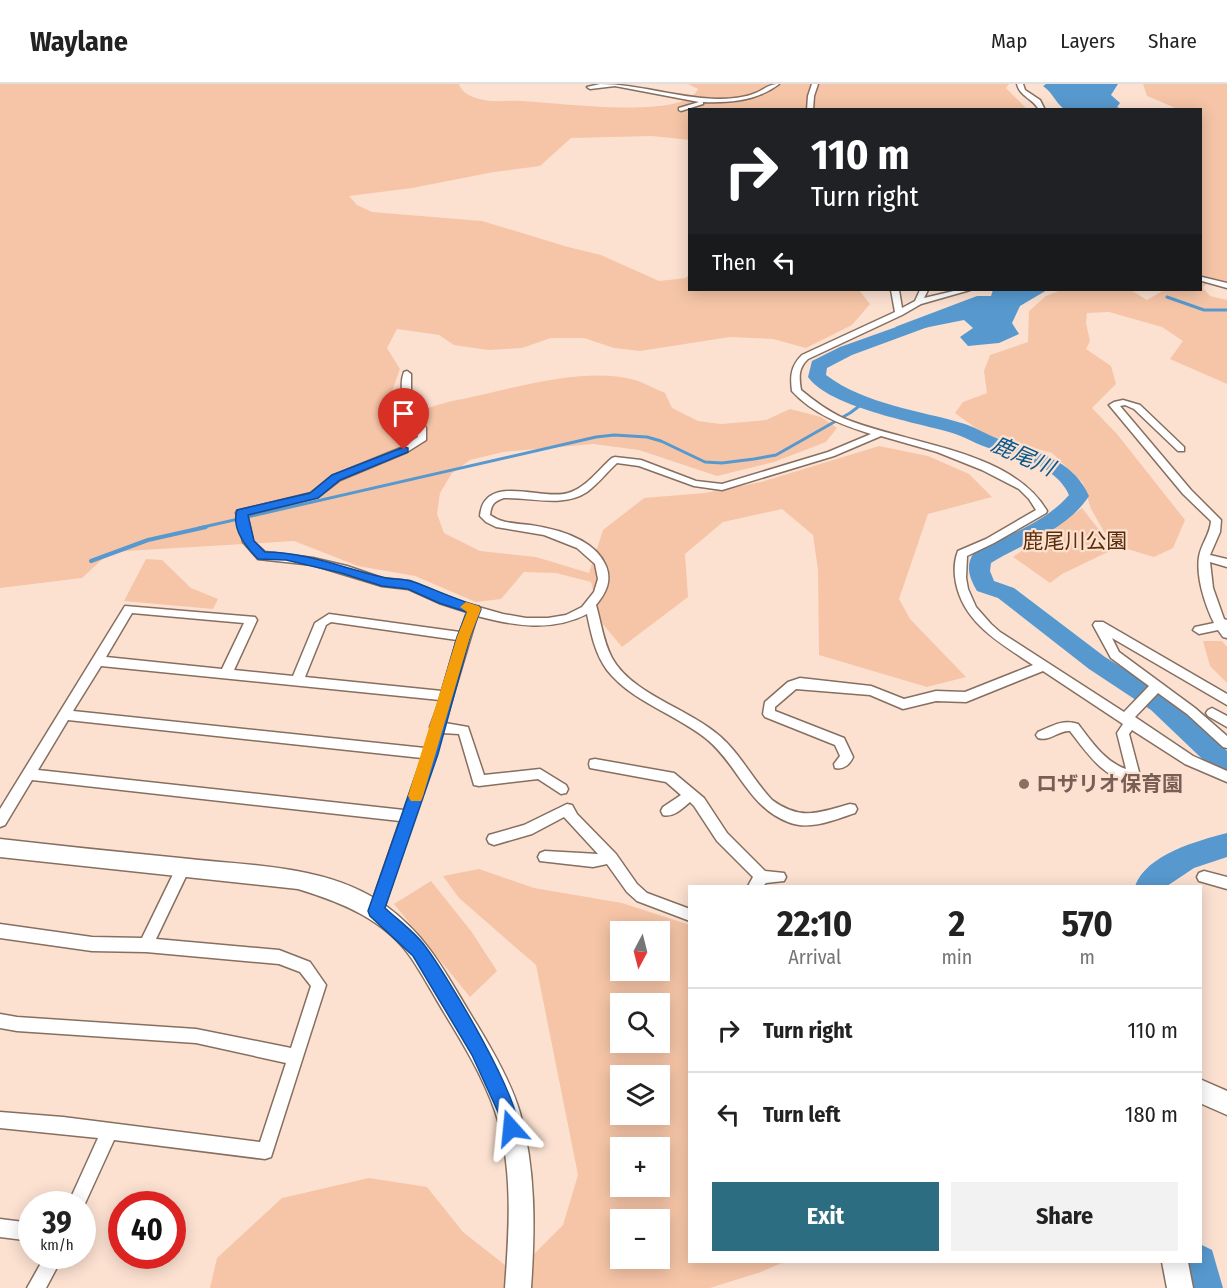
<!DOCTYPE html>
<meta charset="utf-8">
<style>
body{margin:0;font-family:"Fira Sans Condensed","Noto Sans JP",sans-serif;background:#f2f2f2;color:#222;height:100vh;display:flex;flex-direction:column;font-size:22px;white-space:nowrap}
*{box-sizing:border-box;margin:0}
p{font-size:20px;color:#767676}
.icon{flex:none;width:33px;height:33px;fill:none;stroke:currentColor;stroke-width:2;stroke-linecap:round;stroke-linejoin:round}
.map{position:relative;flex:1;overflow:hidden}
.details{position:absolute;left:688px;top:801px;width:514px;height:378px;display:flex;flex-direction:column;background:#fff;border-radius:0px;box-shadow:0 3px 15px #0003}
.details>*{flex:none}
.top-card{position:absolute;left:688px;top:24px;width:514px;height:183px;border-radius:0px;box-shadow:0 3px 15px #0003;background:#202124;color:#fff;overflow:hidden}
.needle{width:39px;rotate:187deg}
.controls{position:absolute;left:610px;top:837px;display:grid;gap:12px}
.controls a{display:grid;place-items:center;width:60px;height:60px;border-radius:0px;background:#fff;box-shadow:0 3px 15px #0003;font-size:30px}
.speed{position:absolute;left:18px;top:1107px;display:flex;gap:12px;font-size:30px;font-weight:700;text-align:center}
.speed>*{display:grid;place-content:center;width:78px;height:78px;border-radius:50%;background:#fff;box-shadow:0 3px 15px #0003;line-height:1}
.speed small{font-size:15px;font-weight:400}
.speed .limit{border:9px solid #d22;background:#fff;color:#111}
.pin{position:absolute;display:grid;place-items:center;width:51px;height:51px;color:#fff;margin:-62px -26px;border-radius:50% 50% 50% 0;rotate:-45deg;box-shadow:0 0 6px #0007}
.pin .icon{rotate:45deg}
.me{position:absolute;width:66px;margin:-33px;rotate:342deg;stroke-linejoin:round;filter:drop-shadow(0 0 4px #0008)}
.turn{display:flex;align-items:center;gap:21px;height:126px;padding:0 24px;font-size:27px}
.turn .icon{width:78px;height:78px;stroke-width:2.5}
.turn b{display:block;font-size:42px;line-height:51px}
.then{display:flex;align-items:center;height:57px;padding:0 24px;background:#0003;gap:12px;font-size:22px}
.eta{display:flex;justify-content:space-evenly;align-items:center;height:102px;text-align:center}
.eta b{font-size:36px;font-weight:700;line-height:42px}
.action{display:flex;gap:12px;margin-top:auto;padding:12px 24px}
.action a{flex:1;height:69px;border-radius:0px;background:#2c6d81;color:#fff;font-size:24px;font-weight:700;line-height:69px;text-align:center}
.action a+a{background:#f2f2f2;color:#222}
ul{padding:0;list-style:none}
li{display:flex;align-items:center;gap:18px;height:84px;padding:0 24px;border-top:2px solid #e0e0e0}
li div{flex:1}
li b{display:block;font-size:22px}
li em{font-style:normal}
header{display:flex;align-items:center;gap:36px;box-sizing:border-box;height:84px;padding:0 30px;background:#fff;border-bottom:2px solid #e0e0e0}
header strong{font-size:28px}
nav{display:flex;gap:33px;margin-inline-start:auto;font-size:21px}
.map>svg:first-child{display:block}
.green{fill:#f6c5a7;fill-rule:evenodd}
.water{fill:#5799cf}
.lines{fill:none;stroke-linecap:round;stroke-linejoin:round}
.stream-far1{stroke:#5799cf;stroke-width:3}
.stream{stroke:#5799cf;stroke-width:4}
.river{fill:#5799cf;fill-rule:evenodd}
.street-casing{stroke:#866f60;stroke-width:3}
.secondary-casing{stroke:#866f60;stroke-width:3}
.street{fill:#fff;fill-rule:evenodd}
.secondary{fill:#fff;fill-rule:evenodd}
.route{fill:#1a73e8;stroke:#114b97;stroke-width:1.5}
.slow{fill:#f59e0b}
.education-dot{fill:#8d6e63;stroke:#fce1d1;stroke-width:2}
.labels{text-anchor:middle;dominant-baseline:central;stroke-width:4.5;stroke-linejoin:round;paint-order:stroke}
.park-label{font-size:21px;fill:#592c07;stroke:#fce1d1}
.education-label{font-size:21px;font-weight:bold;fill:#785e54;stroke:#fce1d1;text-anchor:start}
.water-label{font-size:22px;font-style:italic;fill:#08588b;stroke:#fce1d1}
</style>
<header>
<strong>Waylane</strong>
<nav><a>Map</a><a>Layers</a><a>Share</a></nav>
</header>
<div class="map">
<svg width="1227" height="1204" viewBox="0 0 1227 1204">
<rect width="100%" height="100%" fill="#fce1d1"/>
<g class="green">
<path d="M0 0H459C462 9 471 13 480 15 494 19 507 16 521 17 553 18 685 37 698 5L688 0H1009L1006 4 1027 25 690 26V56L652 52 571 54 540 82 494 88 412 104 349 112 357 121 372 128 482 137 568 163 601 171 659 197 686 194 690 189V206H859L870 220 852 241 806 264 773 255 730 253 640 267 614 264 584 254H551L522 264 488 266 454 261 439 251 397 245 387 264 400 285 391 310 399 323C421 330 430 322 452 317 506 307 582 281 635 296 645 299 655 305 665 309L672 324 698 337 721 340 766 336 790 325 821 333 837 344 826 358 774 378 717 392 639 366 593 360 503 368 470 376 452 389 440 409 437 430 444 449 480 467 536 473 589 489 603 446 644 414 705 409 761 398 879 362 928 372 969 390 992 413 928 430 899 515 910 535 966 593 927 603 819 571 818 486 813 451 782 425 723 438 685 470 688 513 622 563 601 538 591 498 556 489 524 488 501 515 476 518 415 492 358 482 294 457 110 468 82 494 0 504Z"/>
<polygon points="1143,0 1227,0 1227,201 1207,198 1203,204 1210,212 1227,216 1227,300 1170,275 1183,257 1162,243 1109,228 1087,229 1086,239 1090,257 1086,265 1111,282 1116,300 1092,324 1117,350 1185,436 1173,464 1154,473 1124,464 1106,451 1091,425 1083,399 1052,369 984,350 955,329 963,318 987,309 984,287 990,271 1028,258 1029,227 1046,212 1061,206 1131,206 1147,216 1164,206 1202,206 1202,26 1178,25 1147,12"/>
<polygon points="1082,424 1114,465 1062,490 1050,499 1013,473"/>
<polygon points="146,475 162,476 191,504 218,515 213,525 124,517"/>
<polygon points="1203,557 1222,557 1227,563 1227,599 1210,582"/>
<path d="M479 785 534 804 622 819 690 841V1178H784L761 1188 710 1204H210L217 1174 282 1114 369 1094 427 1103 463 1148 515 1189 563 1141 578 1091 536 881 459 814 443 792ZM621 848H660V886H621ZM621 920H660V958H621ZM621 992H660V1030H621ZM621 1064H660V1102H621ZM621 1136H660V1174H621Z"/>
<polygon points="431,797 471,847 497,887 470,913 394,820"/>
</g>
<g class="water">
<path d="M1046 0H1118L1111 11 1120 19 1117 23 1122 25H1064C1055 18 1053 9 1043 2Z"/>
<polygon points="993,206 1047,206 1020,222 1012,239 1019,250 999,259 968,262 960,253 973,244 964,236 904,248 895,243 977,212 991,212"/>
</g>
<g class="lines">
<g class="stream-far1">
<polyline points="1167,213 1204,226 1227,226"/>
<polyline points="199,444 596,353 614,351 647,353 661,357 705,378 722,379 754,375 776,371 850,329 866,317"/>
</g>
<polyline class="stream" points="91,477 148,456 206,443"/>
<g class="river">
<path d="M930 231 938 236 936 240 852 271 827 284 826 291C866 321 919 326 965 340 977 344 987 351 999 355 1035 368 1072 374 1089 412 1066 447 1025 458 991 479L990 487 994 497 1014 504 1105 573 1169 612 1227 667V693L1218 690 1151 626 1089 585 998 514 977 507C970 495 965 483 973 470 1005 451 1044 440 1069 411 1056 382 1020 374 992 365 977 361 964 352 949 348 914 338 829 323 808 293L812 277 840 263Z"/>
<path d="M1227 749V773L1194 784 1167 802H1135C1147 770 1197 757 1227 749Z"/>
<polygon points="1202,1161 1212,1166 1223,1204 1187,1204 1182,1178 1202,1178"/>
</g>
<g class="street-casing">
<g id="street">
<path d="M600 0C639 0 677 14 716 15 730 15 745 14 758 8 766 4 770 0 779 0 757 17 730 19 703 18V20L681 27 679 26V24L699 18 615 2 590 5 587 3Z"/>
<polygon points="812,0 818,0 814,12 813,26 807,26 808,12"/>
<path d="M1017 0H1023L1025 6 1040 16 1045 26H1039C1033 14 1020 13 1017 0Z"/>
<polygon points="1202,193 1227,199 1227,204 1202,197"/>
<path d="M891 206H899L902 224 915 217 920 206H928L924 214 958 206H970L921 220 902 231 808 275C798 284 799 294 801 306 814 317 828 327 843 334 904 360 1011 365 1047 427L1046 429 994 459 967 472 966 494 968 505 976 523 991 540 1000 548 1124 628 1149 602 1111 574 1093 541 1095 538H1103L1227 610V621L1112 554 1119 568 1195 624 1227 652V664L1223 663 1187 630 1158 609 1135 633 1193 672 1227 687V698L1185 680 1132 646 1129 650 1139 688 1136 695C1109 703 1084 665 1070 647 1059 646 1049 658 1038 654L1036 651 1038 648C1052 642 1063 635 1078 640 1091 657 1105 678 1126 685L1117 649 1123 640 1043 587 966 618 936 617 903 625 870 611 796 605 775 623V627L844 654 853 673C850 680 844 686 835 684L834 680 840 672 835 661 765 633 763 630 765 618 788 598 800 594 871 602 904 615 936 607 965 608 1033 581C1002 560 964 540 956 499 954 489 954 477 958 467L986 455 1036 426 1029 415 1019 405 982 386 937 368 881 352 834 372 722 406 694 402 639 382 617 379C607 388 598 400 587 408 563 424 531 413 504 414 494 417 491 421 490 431 502 440 516 439 530 441 557 445 595 455 606 482 612 497 606 509 596 521 601 538 603 557 612 574 631 609 686 624 716 649 739 667 752 695 772 716 801 737 818 729 850 720L855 721 857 725 855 729C834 736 809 747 788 738 749 723 738 682 709 657 677 630 633 619 607 586 595 570 591 549 587 530 552 548 515 542 477 532L445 639 468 643 484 691 540 685 566 701 568 705 566 709 561 710 538 695 479 702 474 701 459 650 442 649 383 827 381 831 376 833 371 831 369 827 400 737 32 696 5 741 0 743V725L125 522 255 533 257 536 234 586 293 592 315 539 329 530 460 548 467 528 439 519 408 505 382 502 313 481 258 475 243 458 236 429 237 427 311 409 332 392 401 364 418 353C415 330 395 312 404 288L407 287 411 290V310L426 344V356L407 368 340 396 318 413 247 431 253 457 265 468 313 474 347 482 382 494 409 497 464 519 503 530 526 534H548L566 531 582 523 594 508 598 495 595 480 577 464 544 451 496 443 486 438 480 432C484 388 542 417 568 409 586 404 598 386 612 374L615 373 641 376 696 397 722 400 828 368 871 350C842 341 813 330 792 307 790 292 791 282 802 271L895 228ZM132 529 244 539 222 585 106 573ZM331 538 457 556 442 607 305 593 326 541ZM101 582 440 616 430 643 431 645 425 664 73 627ZM68 636 422 674 404 726 38 686Z"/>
<path d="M1123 316 1140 321 1184 363V367H1178L1134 325 1125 321 1120 322 1191 406 1221 436 1220 448 1210 471 1227 475V483L1210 478 1213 504 1224 535 1227 536V554L1223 553 1218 546 1199 550 1193 546 1195 543 1214 539C1205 521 1196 493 1199 473 1201 460 1210 451 1211 437L1183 410 1109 321 1114 318Z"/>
<polygon points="1212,624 1227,632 1227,643 1208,632 1206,629 1208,626"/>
<path d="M595 675 674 689 704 714 727 749 765 787 784 789 786 793 784 797 766 799 763 802H748L753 793 717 757 694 722 690 718C683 724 673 734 663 731L661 727 663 723 681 711 666 698 590 684 589 680 590 676Z"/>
<polygon points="567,720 572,721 577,730 616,770 637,800 647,809 690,825 690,837 637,817 627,808 607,780 593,783 540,777 538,773 540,769 545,767 598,770 564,733 532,750 494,761 489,759 487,755 489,751 524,741"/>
<polygon points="183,778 188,780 190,784 156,855 279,866 310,878 326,901 271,1073 265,1075 114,1056 82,1126 82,1120 68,1120 98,1054 0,1044 0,1028 63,1033 260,1058 286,979 196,959 17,947 0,944 0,930 17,933 196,945 291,964 311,902 300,888 279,880 146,868 92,867 0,854 0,840 92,853 142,854 178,780"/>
<polygon points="1204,787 1227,793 1227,805 1199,797 1197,793 1199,789"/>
<polygon points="0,1135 32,1139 32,1157 0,1153"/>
<polygon points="45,1172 63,1172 46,1204 27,1204"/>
</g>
</g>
<g class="secondary-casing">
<g id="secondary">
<path d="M0 755C60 762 120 768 180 774 248 782 329 780 386 822 428 853 445 888 471 931 489 960 511 997 520 1029 536 1086 535 1145 531 1204H505C509 1147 514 1083 495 1027 483 993 464 961 445 930 434 912 424 893 412 875 386 836 341 818 298 805L0 773Z"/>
<polygon points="1202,996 1227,1007 1227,1031 1202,1020"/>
<polygon points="1162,1178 1188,1178 1193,1204 1167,1204"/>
</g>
</g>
<use href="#street" class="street"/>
<use href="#secondary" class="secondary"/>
</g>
<path class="route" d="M404 363 408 364V368L340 396 318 414 248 431 254 457 265 468C306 468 343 484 382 493 392 496 404 494 414 498 436 506 456 516 479 522L481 525 470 553 438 670 385 824C398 836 415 848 425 862 445 888 528 1025 517 1050L511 1053 504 1050 498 1028 472 971 413 872 370 832 368 827 423 670 457 553 467 528 439 519 408 505 382 502 341 489 286 476 258 475C246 463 231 444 237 426L310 409 332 391Z"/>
<polygon class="slow" points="466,518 479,522 481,525 470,553 423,712 421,717 411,717 408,712 457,553 467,528 460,523"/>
<circle class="education-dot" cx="1024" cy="700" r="6"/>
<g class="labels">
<g class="park-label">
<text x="1075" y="457">鹿尾川公園</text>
</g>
<g class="education-label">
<text x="1036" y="700">ロザリオ保育園</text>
</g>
<g class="water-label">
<text transform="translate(1023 372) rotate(24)">鹿尾川</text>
</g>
</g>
</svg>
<div class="controls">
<a><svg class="needle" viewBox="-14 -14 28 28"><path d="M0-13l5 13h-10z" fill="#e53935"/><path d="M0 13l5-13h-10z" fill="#767676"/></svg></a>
<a><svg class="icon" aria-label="search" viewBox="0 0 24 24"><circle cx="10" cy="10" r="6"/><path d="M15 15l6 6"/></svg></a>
<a><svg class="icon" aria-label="layers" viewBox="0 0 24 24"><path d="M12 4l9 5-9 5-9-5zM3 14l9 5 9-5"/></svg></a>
<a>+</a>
<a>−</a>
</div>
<div class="speed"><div>39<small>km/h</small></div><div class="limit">40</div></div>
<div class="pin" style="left:404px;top:366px;background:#d93025"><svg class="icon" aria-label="arrive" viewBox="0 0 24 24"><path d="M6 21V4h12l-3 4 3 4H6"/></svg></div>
<svg class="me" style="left:511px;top:1044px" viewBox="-20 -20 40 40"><path d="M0-17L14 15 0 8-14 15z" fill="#1a73e8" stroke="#fff" stroke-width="4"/></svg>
<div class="top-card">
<div class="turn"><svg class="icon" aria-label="right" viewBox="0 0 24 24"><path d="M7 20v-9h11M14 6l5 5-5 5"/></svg><div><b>110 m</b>Turn right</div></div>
<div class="then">Then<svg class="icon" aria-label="left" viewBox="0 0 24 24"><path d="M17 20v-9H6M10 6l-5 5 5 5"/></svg></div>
</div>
<section class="details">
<div class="eta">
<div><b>22:10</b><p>Arrival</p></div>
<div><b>2</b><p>min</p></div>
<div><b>570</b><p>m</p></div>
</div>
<ul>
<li><svg class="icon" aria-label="right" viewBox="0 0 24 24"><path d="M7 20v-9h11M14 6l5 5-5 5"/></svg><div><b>Turn right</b></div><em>110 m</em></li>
<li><svg class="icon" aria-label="left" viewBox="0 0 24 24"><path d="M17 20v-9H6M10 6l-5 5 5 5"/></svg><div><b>Turn left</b></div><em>180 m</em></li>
</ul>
<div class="action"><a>Exit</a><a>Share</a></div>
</section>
</div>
